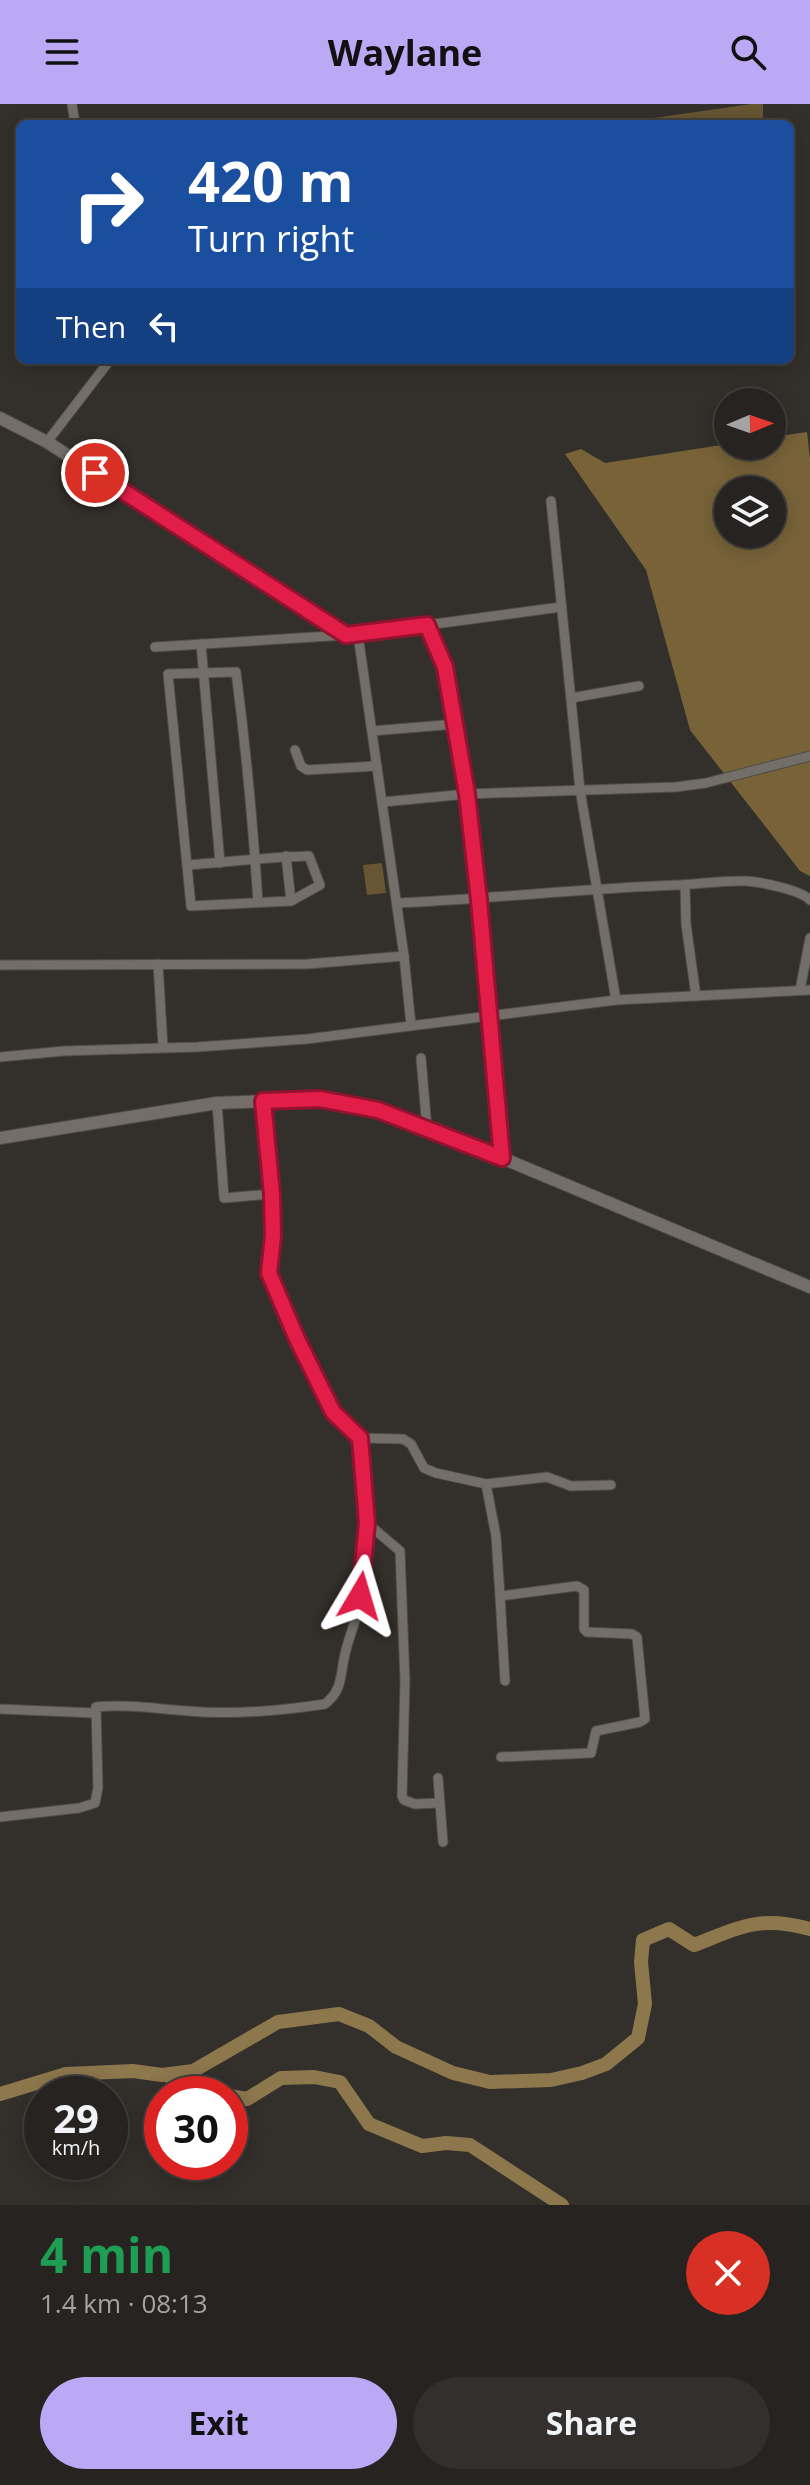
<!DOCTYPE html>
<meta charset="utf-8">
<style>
body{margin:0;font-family:"Open Sans",sans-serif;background:#322f2d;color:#f1f3f6;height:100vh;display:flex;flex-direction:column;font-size:30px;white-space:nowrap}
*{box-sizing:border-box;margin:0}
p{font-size:26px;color:#a4a4a5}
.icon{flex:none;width:44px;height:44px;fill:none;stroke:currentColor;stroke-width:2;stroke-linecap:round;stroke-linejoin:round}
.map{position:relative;height:2101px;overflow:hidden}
.drawer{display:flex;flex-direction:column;background:#262320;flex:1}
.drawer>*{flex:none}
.banner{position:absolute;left:16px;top:16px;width:778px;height:244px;border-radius:12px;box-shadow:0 4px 20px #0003,0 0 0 2px #42403e;background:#1a4fa0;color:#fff;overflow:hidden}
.needle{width:52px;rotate:88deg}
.controls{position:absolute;left:714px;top:284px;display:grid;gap:16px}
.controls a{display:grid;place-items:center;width:72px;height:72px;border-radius:50%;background:#262320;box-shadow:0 4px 20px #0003,0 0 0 2px #42403e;font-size:40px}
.speed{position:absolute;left:24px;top:1972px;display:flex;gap:16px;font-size:40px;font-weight:700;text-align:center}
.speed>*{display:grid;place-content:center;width:104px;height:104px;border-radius:50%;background:#262320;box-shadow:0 4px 20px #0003,0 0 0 2px #42403e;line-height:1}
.speed small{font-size:20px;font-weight:400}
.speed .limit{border:12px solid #d22;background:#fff;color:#111}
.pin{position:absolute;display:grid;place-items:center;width:68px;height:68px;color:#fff;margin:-34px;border:4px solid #fff;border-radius:50%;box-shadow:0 2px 8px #0007}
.me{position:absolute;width:88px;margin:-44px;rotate:7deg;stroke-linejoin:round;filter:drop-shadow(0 0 6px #0008)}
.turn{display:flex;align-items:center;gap:28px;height:168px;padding:0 40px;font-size:36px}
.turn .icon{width:104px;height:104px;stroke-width:2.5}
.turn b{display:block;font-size:56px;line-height:68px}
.then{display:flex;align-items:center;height:76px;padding:0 40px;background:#0003;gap:16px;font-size:30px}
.round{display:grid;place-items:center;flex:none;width:84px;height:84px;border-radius:42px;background:#322f2d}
.head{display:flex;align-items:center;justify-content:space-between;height:136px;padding:0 40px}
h1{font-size:48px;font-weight:700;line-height:60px;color:#1e9e55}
.cta{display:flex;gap:16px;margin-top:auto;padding:16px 40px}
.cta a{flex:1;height:92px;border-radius:48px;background:#bca9f5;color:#111;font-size:32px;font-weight:700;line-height:92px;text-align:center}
.cta a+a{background:#322f2d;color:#f1f3f6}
header{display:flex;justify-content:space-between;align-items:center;height:104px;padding:0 40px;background:#bca9f5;color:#111;font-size:36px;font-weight:700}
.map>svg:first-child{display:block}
.green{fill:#675533}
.forest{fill:#786339;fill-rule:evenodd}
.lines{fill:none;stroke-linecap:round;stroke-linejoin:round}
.river{stroke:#8d774d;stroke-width:14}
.minor-casing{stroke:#4e4c46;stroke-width:11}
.tertiary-casing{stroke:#4e4c46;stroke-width:14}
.minor{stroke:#736f68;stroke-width:9}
.tertiary{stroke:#736f68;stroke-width:12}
.route-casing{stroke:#92132f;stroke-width:20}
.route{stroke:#e11d48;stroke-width:14}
</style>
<header><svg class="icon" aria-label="menu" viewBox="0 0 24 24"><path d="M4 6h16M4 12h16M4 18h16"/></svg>Waylane<svg class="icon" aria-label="search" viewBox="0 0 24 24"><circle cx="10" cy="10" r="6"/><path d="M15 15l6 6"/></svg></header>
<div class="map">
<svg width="810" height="2101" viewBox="0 0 810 2101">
<rect width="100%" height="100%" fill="#332f2a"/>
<g class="green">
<polygon points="751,0 763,0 763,20 654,20 654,14"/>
<polygon points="382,759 386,789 367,791 363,761"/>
</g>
<path class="forest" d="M807 328 810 355V772L800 767 690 626 646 466 565 350 581 345 605 359 728 340 772 342V333ZM728 386H772V430H728Z"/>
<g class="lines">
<g class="river">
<polyline points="168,1972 225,1990"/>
<path d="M0 1990 66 1970 133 1967 162 1971 193 1967 278 1918 339 1910 369 1922 396 1943 453 1969 490 1978 551 1976 582 1969 606 1960 638 1934 645 1900 641 1858 643 1836 669 1825 694 1841C741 1823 759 1811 810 1825"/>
<polyline points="230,1992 247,1995 281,1974 314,1973 340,1978 369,2020 422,2042 446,2039 470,2041 562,2101"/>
</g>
<g class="minor-casing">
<g id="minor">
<polyline points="72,0 75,20"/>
<polyline points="47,338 110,256"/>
<polyline points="551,397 580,686 616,896"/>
<polyline points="427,521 561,503"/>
<polyline points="358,531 404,852 411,921"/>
<polyline points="201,540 220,759"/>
<polyline points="155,543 346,531"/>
<polyline points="571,594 639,582"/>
<polyline points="372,627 456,620"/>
<polyline points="295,646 301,662 307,666 377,662"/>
<polyline points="383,698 467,690 676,683 706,679 810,652"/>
<polyline points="286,752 291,797"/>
<path d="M187 761C228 758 269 753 309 752L320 781 291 797 191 802 168 570 236 568C246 644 253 721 258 798"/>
<polyline points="685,781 686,820 696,892"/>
<path d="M397 799C491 795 584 784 679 781 701 780 724 776 746 777 761 778 801 786 810 796"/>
<polyline points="158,860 163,943"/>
<polyline points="0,861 308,860 404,852"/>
<polyline points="800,886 810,834"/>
<polyline points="0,953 64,947 197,943 307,935 616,896 810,886"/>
<polyline points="421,954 427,1025"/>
<polyline points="263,997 272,1090 273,1132 269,1169 297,1235 333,1308 360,1334 403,1335 411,1340 424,1364 436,1369 486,1380 496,1432 500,1492 577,1482 584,1486 584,1525 587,1528 632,1530 637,1533 645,1615 640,1618 596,1627 591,1649 501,1653"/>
<polyline points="217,999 224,1094 272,1090"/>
<polyline points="486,1380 547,1373 571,1382 611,1381"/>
<polyline points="367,1419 400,1447 405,1577 402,1692 404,1696 415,1700 439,1699"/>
<polyline points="500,1492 505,1577"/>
<polyline points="0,1605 94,1609"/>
<polyline points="438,1674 443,1738"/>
<path d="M0 1713 79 1704 95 1699 98 1684 96 1603C128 1600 157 1605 188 1607 234 1611 280 1607 325 1600 343 1586 340 1571 345 1550 348 1536 354 1523 357 1508 370 1450 366 1393 360 1334"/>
</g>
</g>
<g class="tertiary-casing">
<g id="tertiary">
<polyline points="0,314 47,338 346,531 427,521 445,563 467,690 479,796 502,1054"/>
<polyline points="0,1034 217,999 320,995 378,1006 502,1054 810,1183"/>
</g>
</g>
<use href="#minor" class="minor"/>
<use href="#tertiary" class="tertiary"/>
</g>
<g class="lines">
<g class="route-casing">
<polyline id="route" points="95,369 346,531 427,521 445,563 467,690 479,796 502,1054 378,1006 320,995 263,997 272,1090 273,1132 269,1169 297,1235 333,1308 360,1334 367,1419 360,1492"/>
</g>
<use href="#route" class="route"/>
</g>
</svg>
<div class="controls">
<a><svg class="needle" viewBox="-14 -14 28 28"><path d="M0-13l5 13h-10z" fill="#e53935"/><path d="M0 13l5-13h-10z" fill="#a4a4a5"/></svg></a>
<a><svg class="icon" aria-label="layers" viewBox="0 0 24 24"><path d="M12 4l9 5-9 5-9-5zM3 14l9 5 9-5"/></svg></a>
</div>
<div class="speed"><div>29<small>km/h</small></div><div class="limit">30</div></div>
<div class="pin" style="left:95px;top:369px;background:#d93025"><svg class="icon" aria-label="arrive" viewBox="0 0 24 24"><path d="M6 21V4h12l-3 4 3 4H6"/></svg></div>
<svg class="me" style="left:360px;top:1492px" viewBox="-20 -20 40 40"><path d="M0-17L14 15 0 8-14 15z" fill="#e11d48" stroke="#fff" stroke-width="4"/></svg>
<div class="banner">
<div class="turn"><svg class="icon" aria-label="right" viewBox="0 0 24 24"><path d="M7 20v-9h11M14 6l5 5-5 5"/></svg><div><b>420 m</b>Turn right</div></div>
<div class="then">Then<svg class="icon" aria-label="left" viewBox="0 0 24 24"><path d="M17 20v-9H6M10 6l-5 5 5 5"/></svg></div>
</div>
</div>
<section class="drawer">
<div class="head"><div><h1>4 min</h1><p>1.4 km · 08:13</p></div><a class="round" style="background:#d93025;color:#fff"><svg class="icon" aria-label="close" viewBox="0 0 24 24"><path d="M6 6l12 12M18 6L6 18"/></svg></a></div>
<div class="cta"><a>Exit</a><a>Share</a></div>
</section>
